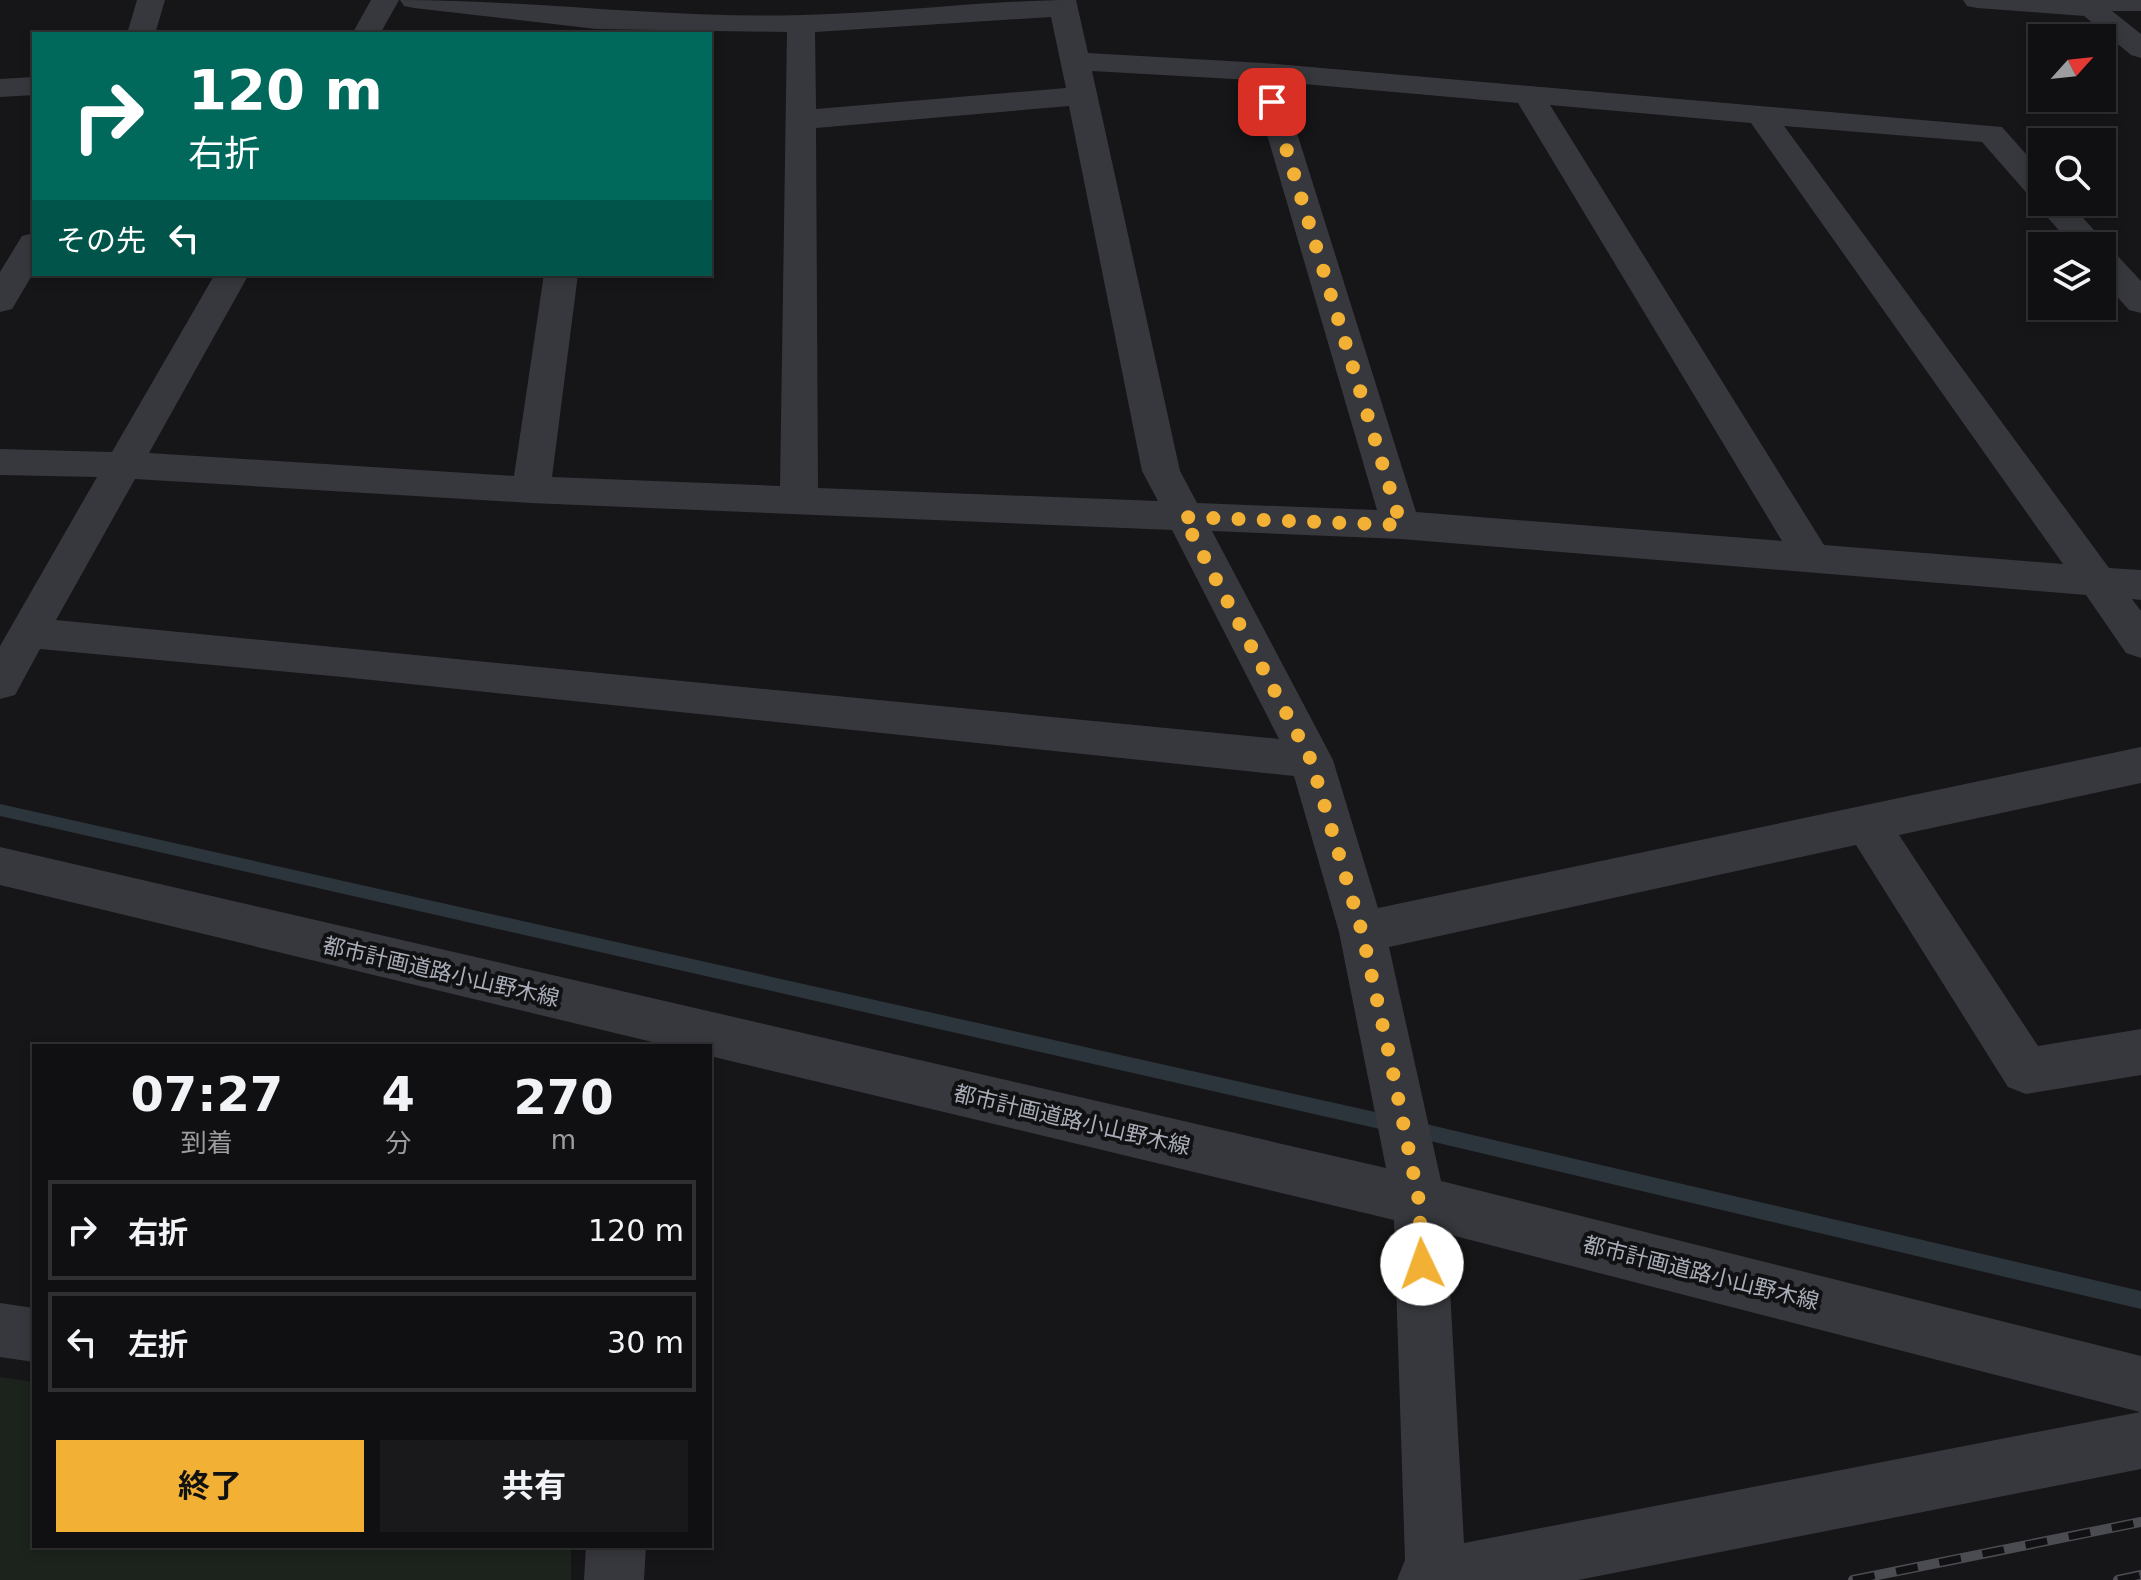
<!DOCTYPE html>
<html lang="ja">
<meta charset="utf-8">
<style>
body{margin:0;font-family:"DejaVu Sans","Noto Sans JP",sans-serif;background:#19191b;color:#f1f3f6;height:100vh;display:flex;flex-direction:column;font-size:30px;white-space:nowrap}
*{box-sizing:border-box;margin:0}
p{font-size:26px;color:#9c9d9f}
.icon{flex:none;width:44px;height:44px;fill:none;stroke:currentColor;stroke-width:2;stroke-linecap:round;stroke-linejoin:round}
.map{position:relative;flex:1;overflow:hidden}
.drawer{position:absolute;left:32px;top:1044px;width:680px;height:504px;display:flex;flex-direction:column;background:#101012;border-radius:0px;box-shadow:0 4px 12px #0003,0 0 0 2px #303032}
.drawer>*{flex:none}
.guide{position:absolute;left:32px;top:32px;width:680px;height:244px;border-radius:0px;box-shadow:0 4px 12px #0003,0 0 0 2px #303032;background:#00695c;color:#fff;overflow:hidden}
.needle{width:52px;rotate:63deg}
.tools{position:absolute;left:2028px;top:24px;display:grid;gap:16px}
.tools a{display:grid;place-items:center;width:88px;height:88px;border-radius:0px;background:#101012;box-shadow:0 4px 12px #0003,0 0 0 2px #303032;font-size:40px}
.pin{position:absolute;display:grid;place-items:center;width:68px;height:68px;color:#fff;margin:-34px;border-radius:16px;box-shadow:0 4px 12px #0006}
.me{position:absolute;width:88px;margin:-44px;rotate:357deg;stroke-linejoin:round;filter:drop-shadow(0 0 6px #0008)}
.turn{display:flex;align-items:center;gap:28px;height:168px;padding:0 24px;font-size:36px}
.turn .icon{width:104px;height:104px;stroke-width:2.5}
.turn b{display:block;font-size:56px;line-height:68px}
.then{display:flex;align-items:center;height:76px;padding:0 24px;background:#0003;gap:16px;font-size:30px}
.eta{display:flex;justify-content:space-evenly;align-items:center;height:136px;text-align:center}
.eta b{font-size:48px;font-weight:700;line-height:56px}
.action{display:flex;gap:16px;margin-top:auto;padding:16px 24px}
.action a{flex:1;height:92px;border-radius:0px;background:#f2b134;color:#111;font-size:32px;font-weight:700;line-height:92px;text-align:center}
.action a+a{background:#19191b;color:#f1f3f6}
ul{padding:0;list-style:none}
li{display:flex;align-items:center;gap:24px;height:100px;margin:0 16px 12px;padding:0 8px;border:4px solid #303032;border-radius:0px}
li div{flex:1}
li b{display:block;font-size:30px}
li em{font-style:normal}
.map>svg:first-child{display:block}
.green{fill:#1c231d}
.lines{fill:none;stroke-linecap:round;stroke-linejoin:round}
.stream{fill:#2c353c;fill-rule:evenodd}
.minor{fill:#37383d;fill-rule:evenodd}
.rail-casing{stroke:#4a4c52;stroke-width:10}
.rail{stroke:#111113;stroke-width:7;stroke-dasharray:22;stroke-linecap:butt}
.route{stroke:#f2b134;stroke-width:14;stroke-dasharray:0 25.2}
.labels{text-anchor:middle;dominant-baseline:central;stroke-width:8;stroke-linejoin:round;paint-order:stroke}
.street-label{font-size:22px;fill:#a8adb8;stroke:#111113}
</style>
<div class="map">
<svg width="2141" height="1580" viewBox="0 0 2141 1580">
<rect width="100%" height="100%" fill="#161618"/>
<polygon class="green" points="0,1377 34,1382 34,1546 571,1546 571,1580 0,1580"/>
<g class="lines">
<g class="stream">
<polygon points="0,804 1393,1116 1399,1119 1401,1124 1399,1129 1393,1132 0,816"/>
<polygon points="1413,1121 2141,1291 2141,1309 1413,1137 1407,1134 1405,1129 1407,1124"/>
</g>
<g class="minor">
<polygon points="137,0 165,0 155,34 127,34"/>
<polygon points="371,0 399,0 380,34 352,34"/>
<path d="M400 0C534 0 668 19 802 15 894 13 986 0 1076 0L1088 53 1263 63 2002 127 2042 172V202H2069L2108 246 2105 249 2114 252 2141 281V313L2129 310 2102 280V246H2073L2040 209 2037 199 2031 198 1982 142 1784 126 2109 568 2141 570V600L2132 599 2141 611V658L2126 653 2086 595 1401 539 1212 531 1333 760 1378 908 2141 747V783L1899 835 2038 1046 2141 1029V1075L2026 1094 2008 1087 1856 845 1389 947 1441 1181 2141 1356V1469L1578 1580H1397L1405 1560 1394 1220 710 1056V1046H669L0 885V847L1386 1168 1339 932 1294 776 343 677 40 649 15 695 0 699V646L97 477 0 475V449L112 452 215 274H249L149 453 514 476 544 274H578L552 477 780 486 787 32 596 29 414 8 404 6ZM1051 17 1066 88 816 109 815 32ZM1092 71 1251 80 1377 510 1197 503 1180 471ZM1281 82 1518 103 1782 541 1416 512ZM1550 105 1751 123 2063 564 1824 545ZM1069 106 1142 471 1158 501 818 488 816 128ZM135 479 531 503 1172 530 1279 739 56 620ZM1447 1234 2140 1412 1464 1543Z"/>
<polygon points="1963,0 2141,0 2141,11 2112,11 2141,34 2141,58 2131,55 2084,16 1977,8 1967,6"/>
<polygon points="34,77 34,95 0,97 0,79"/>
<polygon points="34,233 34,272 12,309 0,312 0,272 22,236"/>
<polygon points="0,1303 34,1308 34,1362 0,1357"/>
<polygon points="586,1546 646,1546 644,1580 584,1580"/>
</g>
<g class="rail-casing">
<g id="rail">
<polyline points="1853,1580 2141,1522"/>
<polyline points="2118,1580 2141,1575"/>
</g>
</g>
<use href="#rail" class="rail"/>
</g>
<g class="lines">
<polyline class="route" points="1272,102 1401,525 1183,517 1311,760 1362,932 1391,1063 1419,1201 1422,1264"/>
</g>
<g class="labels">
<g class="street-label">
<text transform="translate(441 972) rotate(13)">都市計画道路小山野木線</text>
<text transform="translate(1072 1120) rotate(13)">都市計画道路小山野木線</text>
<text transform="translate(1701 1273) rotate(14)">都市計画道路小山野木線</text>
</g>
</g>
</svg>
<div class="tools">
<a><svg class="needle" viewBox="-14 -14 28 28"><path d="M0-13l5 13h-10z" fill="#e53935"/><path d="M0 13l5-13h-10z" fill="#9c9d9f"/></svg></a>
<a><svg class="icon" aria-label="search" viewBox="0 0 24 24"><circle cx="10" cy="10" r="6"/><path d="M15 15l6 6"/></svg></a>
<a><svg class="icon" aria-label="layers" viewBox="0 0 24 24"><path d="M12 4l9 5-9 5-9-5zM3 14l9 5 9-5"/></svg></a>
</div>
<div class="pin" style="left:1272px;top:102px;background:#d93025"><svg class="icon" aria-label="arrive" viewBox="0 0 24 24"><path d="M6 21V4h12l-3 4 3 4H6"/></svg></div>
<svg class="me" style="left:1422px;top:1264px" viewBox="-20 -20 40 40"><circle r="19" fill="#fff"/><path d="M0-13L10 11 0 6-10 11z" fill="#f2b134"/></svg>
<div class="guide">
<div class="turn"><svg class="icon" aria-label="right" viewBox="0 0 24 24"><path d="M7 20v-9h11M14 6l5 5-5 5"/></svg><div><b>120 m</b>右折</div></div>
<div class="then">その先<svg class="icon" aria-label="left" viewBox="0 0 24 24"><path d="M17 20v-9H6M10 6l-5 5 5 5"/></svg></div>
</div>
<section class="drawer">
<div class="eta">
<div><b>07:27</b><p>到着</p></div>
<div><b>4</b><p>分</p></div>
<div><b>270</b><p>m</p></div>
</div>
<ul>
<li><svg class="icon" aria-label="right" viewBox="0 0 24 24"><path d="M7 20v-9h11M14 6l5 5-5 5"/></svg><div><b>右折</b></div><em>120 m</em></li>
<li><svg class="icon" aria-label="left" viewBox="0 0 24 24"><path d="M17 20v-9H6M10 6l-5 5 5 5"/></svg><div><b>左折</b></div><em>30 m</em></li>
</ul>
<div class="action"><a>終了</a><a>共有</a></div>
</section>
</div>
